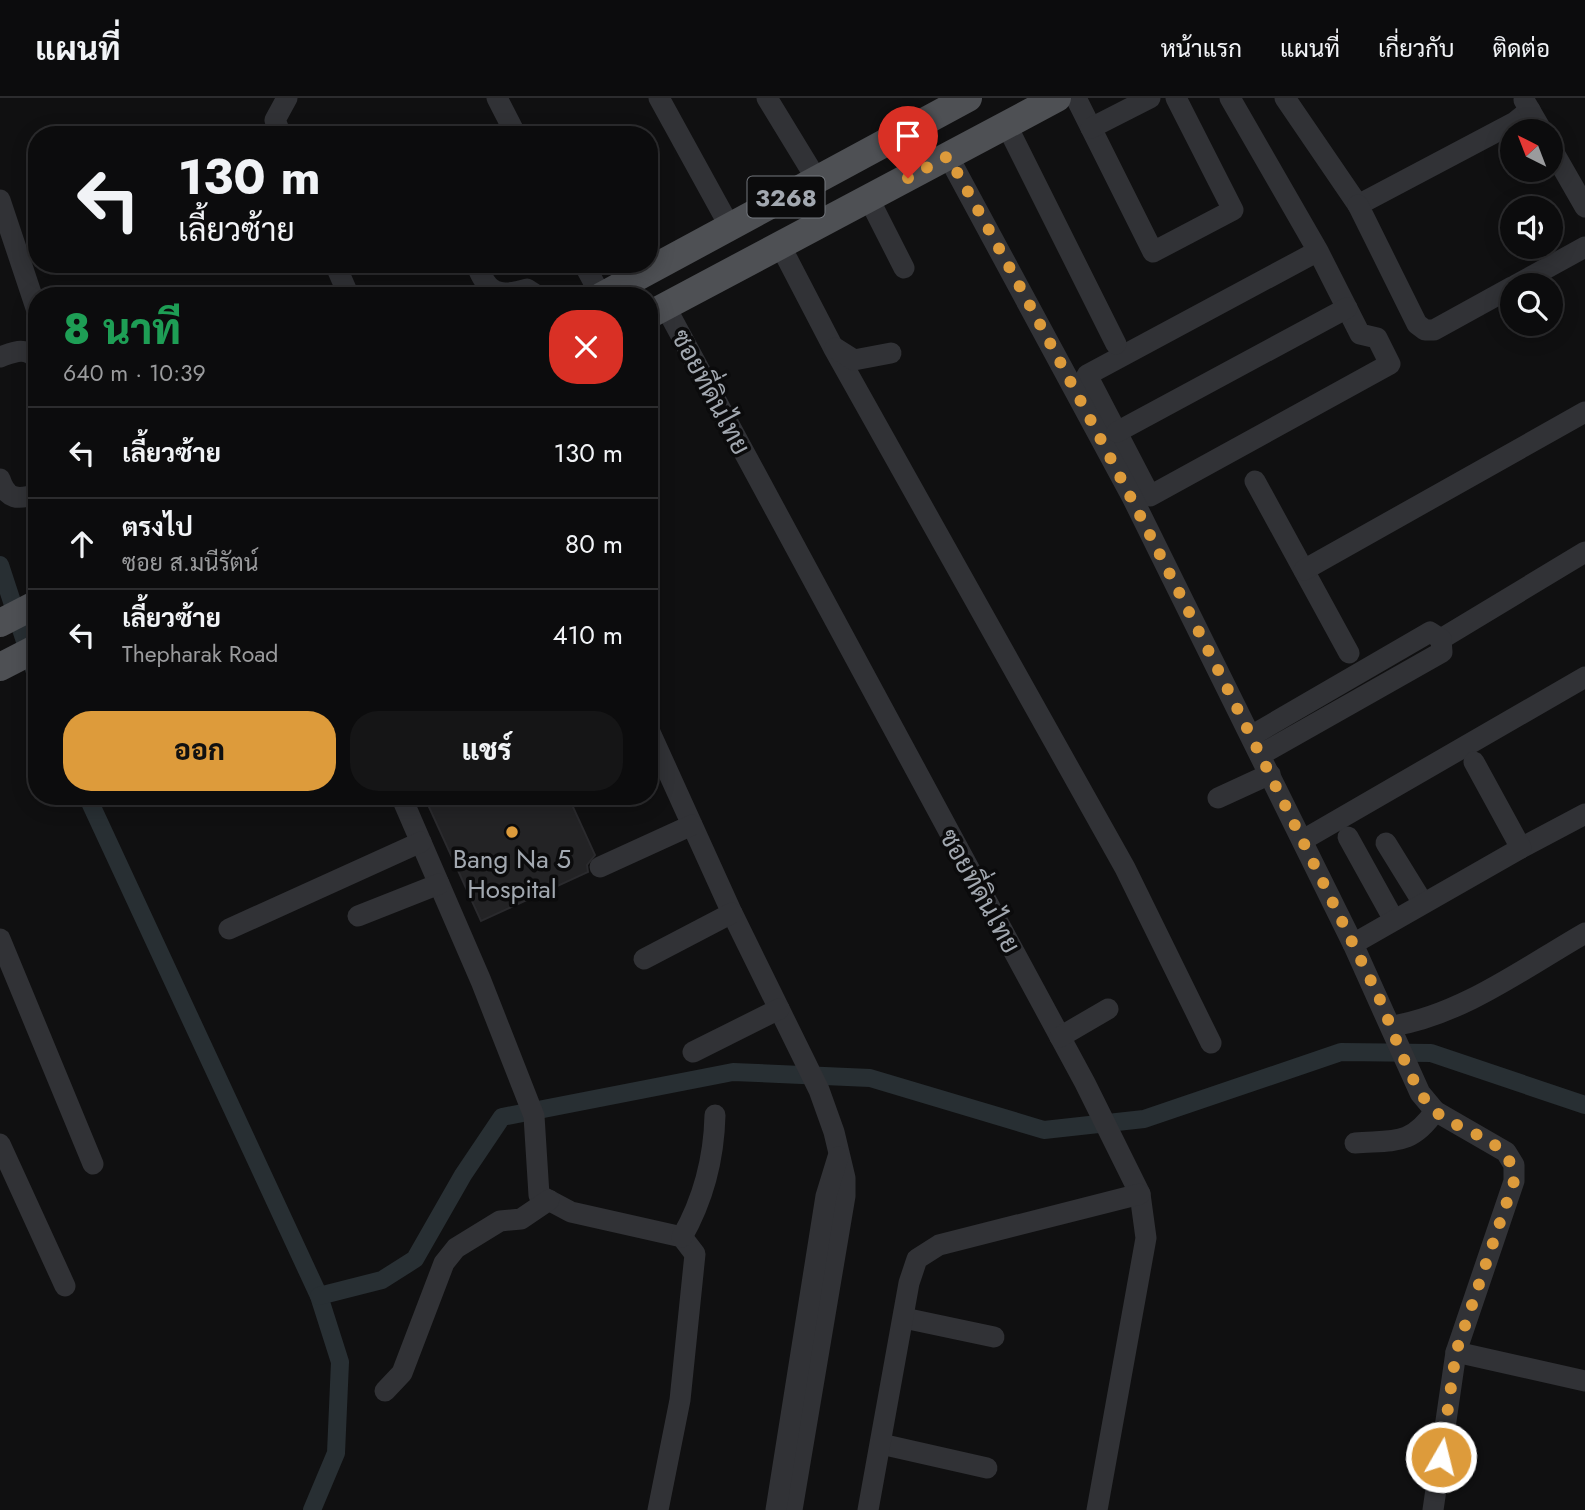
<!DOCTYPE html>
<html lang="th">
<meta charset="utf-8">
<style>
body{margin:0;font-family:Jost,Sarabun,sans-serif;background:#151516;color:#f1f3f6;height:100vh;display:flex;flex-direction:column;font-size:26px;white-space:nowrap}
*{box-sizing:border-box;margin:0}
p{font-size:23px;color:#9a9b9d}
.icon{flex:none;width:38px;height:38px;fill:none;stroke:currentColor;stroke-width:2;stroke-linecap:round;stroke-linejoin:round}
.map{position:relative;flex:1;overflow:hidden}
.panel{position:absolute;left:28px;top:189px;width:630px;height:518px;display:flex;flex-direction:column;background:#0c0c0d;border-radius:28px;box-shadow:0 4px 18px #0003,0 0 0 2px #2c2c2e}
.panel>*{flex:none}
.banner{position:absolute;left:28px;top:28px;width:630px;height:147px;border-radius:28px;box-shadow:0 4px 18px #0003,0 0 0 2px #2c2c2e;background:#0c0c0d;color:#f1f3f6;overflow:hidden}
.needle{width:46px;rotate:318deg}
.buttons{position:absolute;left:1500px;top:21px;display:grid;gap:14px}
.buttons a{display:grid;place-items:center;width:63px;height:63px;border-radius:50%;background:#0c0c0d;box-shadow:0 4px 18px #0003,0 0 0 2px #2c2c2e;font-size:35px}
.pin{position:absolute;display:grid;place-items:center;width:60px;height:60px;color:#fff;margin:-72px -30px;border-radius:50% 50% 50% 0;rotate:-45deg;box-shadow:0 0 7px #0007}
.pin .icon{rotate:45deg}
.me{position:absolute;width:77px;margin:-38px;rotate:8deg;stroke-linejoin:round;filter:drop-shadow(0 0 5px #0008)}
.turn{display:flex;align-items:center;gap:24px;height:147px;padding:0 35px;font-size:32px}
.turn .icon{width:91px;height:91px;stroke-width:2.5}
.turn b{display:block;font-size:49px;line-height:60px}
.round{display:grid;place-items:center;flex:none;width:74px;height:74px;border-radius:28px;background:#151516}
.overview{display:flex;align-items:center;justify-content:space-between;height:119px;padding:0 35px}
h1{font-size:42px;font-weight:800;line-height:52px;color:#1e9e55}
.action{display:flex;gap:14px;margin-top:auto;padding:14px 35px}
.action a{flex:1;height:80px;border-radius:28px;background:#dd9b3b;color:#111;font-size:28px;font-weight:800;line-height:80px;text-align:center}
.action a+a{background:#151516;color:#f1f3f6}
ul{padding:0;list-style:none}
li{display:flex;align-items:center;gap:21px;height:91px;padding:0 35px;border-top:2px solid #2c2c2e}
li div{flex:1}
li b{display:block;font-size:26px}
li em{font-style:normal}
header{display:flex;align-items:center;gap:42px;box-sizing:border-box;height:98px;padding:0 35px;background:#0c0c0d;border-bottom:2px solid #2c2c2e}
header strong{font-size:33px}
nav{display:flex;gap:38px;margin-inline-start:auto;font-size:24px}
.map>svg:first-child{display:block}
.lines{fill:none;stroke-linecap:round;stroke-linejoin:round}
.canal{stroke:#282f33;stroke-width:18}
.building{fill:#232325;stroke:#2a2a2d;stroke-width:2}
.minor{stroke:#313236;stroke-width:21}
.major{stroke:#4e5054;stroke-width:28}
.route{stroke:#dd9b3b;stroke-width:12;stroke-dasharray:0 21.6}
.poi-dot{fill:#dd9b3b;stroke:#0b0b0c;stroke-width:2.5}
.labels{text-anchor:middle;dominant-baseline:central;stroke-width:7;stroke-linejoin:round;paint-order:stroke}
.shield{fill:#0b0b0c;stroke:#75797f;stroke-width:2}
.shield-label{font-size:24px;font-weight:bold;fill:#a2a8b0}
.street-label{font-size:26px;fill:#a2a8b0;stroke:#0b0b0c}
.poi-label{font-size:26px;fill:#a2a8b0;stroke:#0b0b0c}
</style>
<header>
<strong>แผนที่</strong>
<nav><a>หน้าแรก</a><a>แผนที่</a><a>เกี่ยวกับ</a><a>ติดต่อ</a></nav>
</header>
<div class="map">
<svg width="1585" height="1412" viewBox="0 0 1585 1412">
<rect width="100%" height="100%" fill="#101011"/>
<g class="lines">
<g class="canal">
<polyline points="0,467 37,580"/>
<polyline points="87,698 319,1198 340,1264 336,1355 312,1412"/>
<polyline points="319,1198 382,1182 415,1161 463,1077 502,1019 733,974 870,980 1044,1032 1144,1021 1341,954 1431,955 1585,1007"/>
</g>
</g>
<polygon class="building" points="424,698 568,698 595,757 587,767 588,774 481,823"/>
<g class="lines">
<g class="minor">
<polyline points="497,0 516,37"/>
<polyline points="659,0 730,129"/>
<polyline points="767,0 817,82"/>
<polyline points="1076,0 1153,154 1233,112 1176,0"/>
<polyline points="1230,0 1318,153 1360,236 1377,240 1390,266 1150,398 1087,277 1318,153"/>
<polyline points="1285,0 1358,107 1515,24 1530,12"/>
<polyline points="1524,2 1542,33"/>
<polyline points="1006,26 1116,246"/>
<polyline points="1091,30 1150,0"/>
<polyline points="281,37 275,22 287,0"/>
<polyline points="1550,48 1585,109"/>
<polyline points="948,58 1132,399 1353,846 1420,995 1435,1013 1506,1054 1514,1067 1514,1083 1456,1254 1433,1412"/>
<polyline points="869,101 904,170"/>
<polyline points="0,102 37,213"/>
<polyline points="1358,107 1417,226 1425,232 1434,232 1512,189"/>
<polyline points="780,147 833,249 1125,770 1211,945"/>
<polyline points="335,166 349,198"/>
<path d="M476 166C488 195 497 200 527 191L538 198"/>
<polyline points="584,166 601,198"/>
<polyline points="1516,187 1585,149"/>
<polyline points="665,208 1085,985 1140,1096 1146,1140 1097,1412"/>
<polyline points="835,250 854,262 891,255"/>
<path d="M0 259C14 254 25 248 37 261"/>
<polyline points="1117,334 1347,210"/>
<path d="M0 381C7 402 18 402 37 396"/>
<polyline points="1255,383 1349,555"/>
<polyline points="1304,472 1585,314"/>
<polyline points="1441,541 1585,454"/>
<polyline points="649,632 732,815 819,992 834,1034 845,1080 845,1098 792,1412"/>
<polyline points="1251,638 1430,534 1441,541 1442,554 1260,657"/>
<polyline points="401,698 481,883 534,1018 539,1097 571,1114 682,1139 695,1156 680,1302 658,1412"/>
<polyline points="1218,700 1270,676"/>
<polyline points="1348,739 1394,822"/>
<polyline points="1303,742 1585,579"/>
<polyline points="1386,745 1423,805"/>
<polyline points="1521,750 1585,716"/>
<polyline points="600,769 692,727"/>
<polyline points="358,818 439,786"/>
<polyline points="229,831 421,744"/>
<polyline points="0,841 93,1066"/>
<polyline points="1353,846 1521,750 1474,664"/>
<polyline points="644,861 732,815"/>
<path d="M1393 928C1463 916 1524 870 1585 835"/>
<polyline points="1060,939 1108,911"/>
<polyline points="693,954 779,911"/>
<path d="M1355 1045C1394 1042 1411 1048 1435 1013"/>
<polyline points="0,1046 65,1188"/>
<path d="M682 1139C703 1102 714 1059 715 1017"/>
<polyline points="904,1220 994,1239"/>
<polyline points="1456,1254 1585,1283"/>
<polyline points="385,1293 402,1275 444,1165 456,1150 500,1123 521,1121 549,1102"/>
<polyline points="881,1346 987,1370"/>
<polyline points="776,1412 826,1098 838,1059"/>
<polyline points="868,1412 909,1185 917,1161 939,1147 1140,1096"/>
</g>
<g class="major">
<polyline points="602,198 968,0"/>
<polyline points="649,217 1057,0"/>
<polyline points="0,525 37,506"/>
<polyline points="0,569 37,550"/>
</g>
</g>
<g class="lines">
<path class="route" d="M908 80 948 58C1101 331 1238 610 1375 891 1391 923 1410 991 1435 1013 1464 1038 1513 1039 1514 1083L1456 1254 1441 1359"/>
</g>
<circle class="poi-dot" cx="512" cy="734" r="7"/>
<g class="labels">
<rect class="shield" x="747.5" y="78.5" width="77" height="41" rx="5"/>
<g class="shield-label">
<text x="786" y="99">3268</text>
</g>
<g class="street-label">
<text transform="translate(711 294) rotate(62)">ซอยที่ดินไทย</text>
<text transform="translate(980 793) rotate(61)">ซอยที่ดินไทย</text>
</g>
<g class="poi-label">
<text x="512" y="761">Bang Na 5<tspan x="512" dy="30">Hospital</tspan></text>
</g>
</g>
</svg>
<div class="buttons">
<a><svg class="needle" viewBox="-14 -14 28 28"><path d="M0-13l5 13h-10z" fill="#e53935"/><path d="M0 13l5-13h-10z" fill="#9a9b9d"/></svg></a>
<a><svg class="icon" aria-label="sound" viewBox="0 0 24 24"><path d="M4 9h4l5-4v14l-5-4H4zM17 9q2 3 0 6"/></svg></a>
<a><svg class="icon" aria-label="search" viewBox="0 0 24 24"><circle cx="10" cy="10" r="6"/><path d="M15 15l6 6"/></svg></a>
</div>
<div class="pin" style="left:908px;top:80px;background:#d93025"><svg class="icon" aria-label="arrive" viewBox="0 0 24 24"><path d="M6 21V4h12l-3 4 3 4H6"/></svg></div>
<svg class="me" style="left:1441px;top:1359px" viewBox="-20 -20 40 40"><circle r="17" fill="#dd9b3b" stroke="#fff" stroke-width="3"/><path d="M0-11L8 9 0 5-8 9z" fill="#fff"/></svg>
<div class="banner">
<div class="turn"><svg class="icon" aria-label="left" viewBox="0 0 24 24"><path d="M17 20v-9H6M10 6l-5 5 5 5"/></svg><div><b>130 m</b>เลี้ยวซ้าย</div></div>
</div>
<section class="panel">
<div class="overview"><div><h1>8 นาที</h1><p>640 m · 10:39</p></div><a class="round" style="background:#d93025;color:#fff"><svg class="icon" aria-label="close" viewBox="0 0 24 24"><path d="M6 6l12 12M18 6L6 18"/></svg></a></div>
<ul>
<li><svg class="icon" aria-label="left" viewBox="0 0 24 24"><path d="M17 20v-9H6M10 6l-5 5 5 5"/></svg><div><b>เลี้ยวซ้าย</b></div><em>130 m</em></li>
<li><svg class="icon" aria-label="ahead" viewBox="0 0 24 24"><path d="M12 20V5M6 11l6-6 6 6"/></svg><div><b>ตรงไป</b><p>ซอย ส.มนีรัตน์</p></div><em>80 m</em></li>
<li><svg class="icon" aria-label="left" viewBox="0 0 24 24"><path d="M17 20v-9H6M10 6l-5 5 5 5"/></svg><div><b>เลี้ยวซ้าย</b><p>Thepharak Road</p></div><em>410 m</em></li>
</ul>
<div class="action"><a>ออก</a><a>แชร์</a></div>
</section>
</div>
